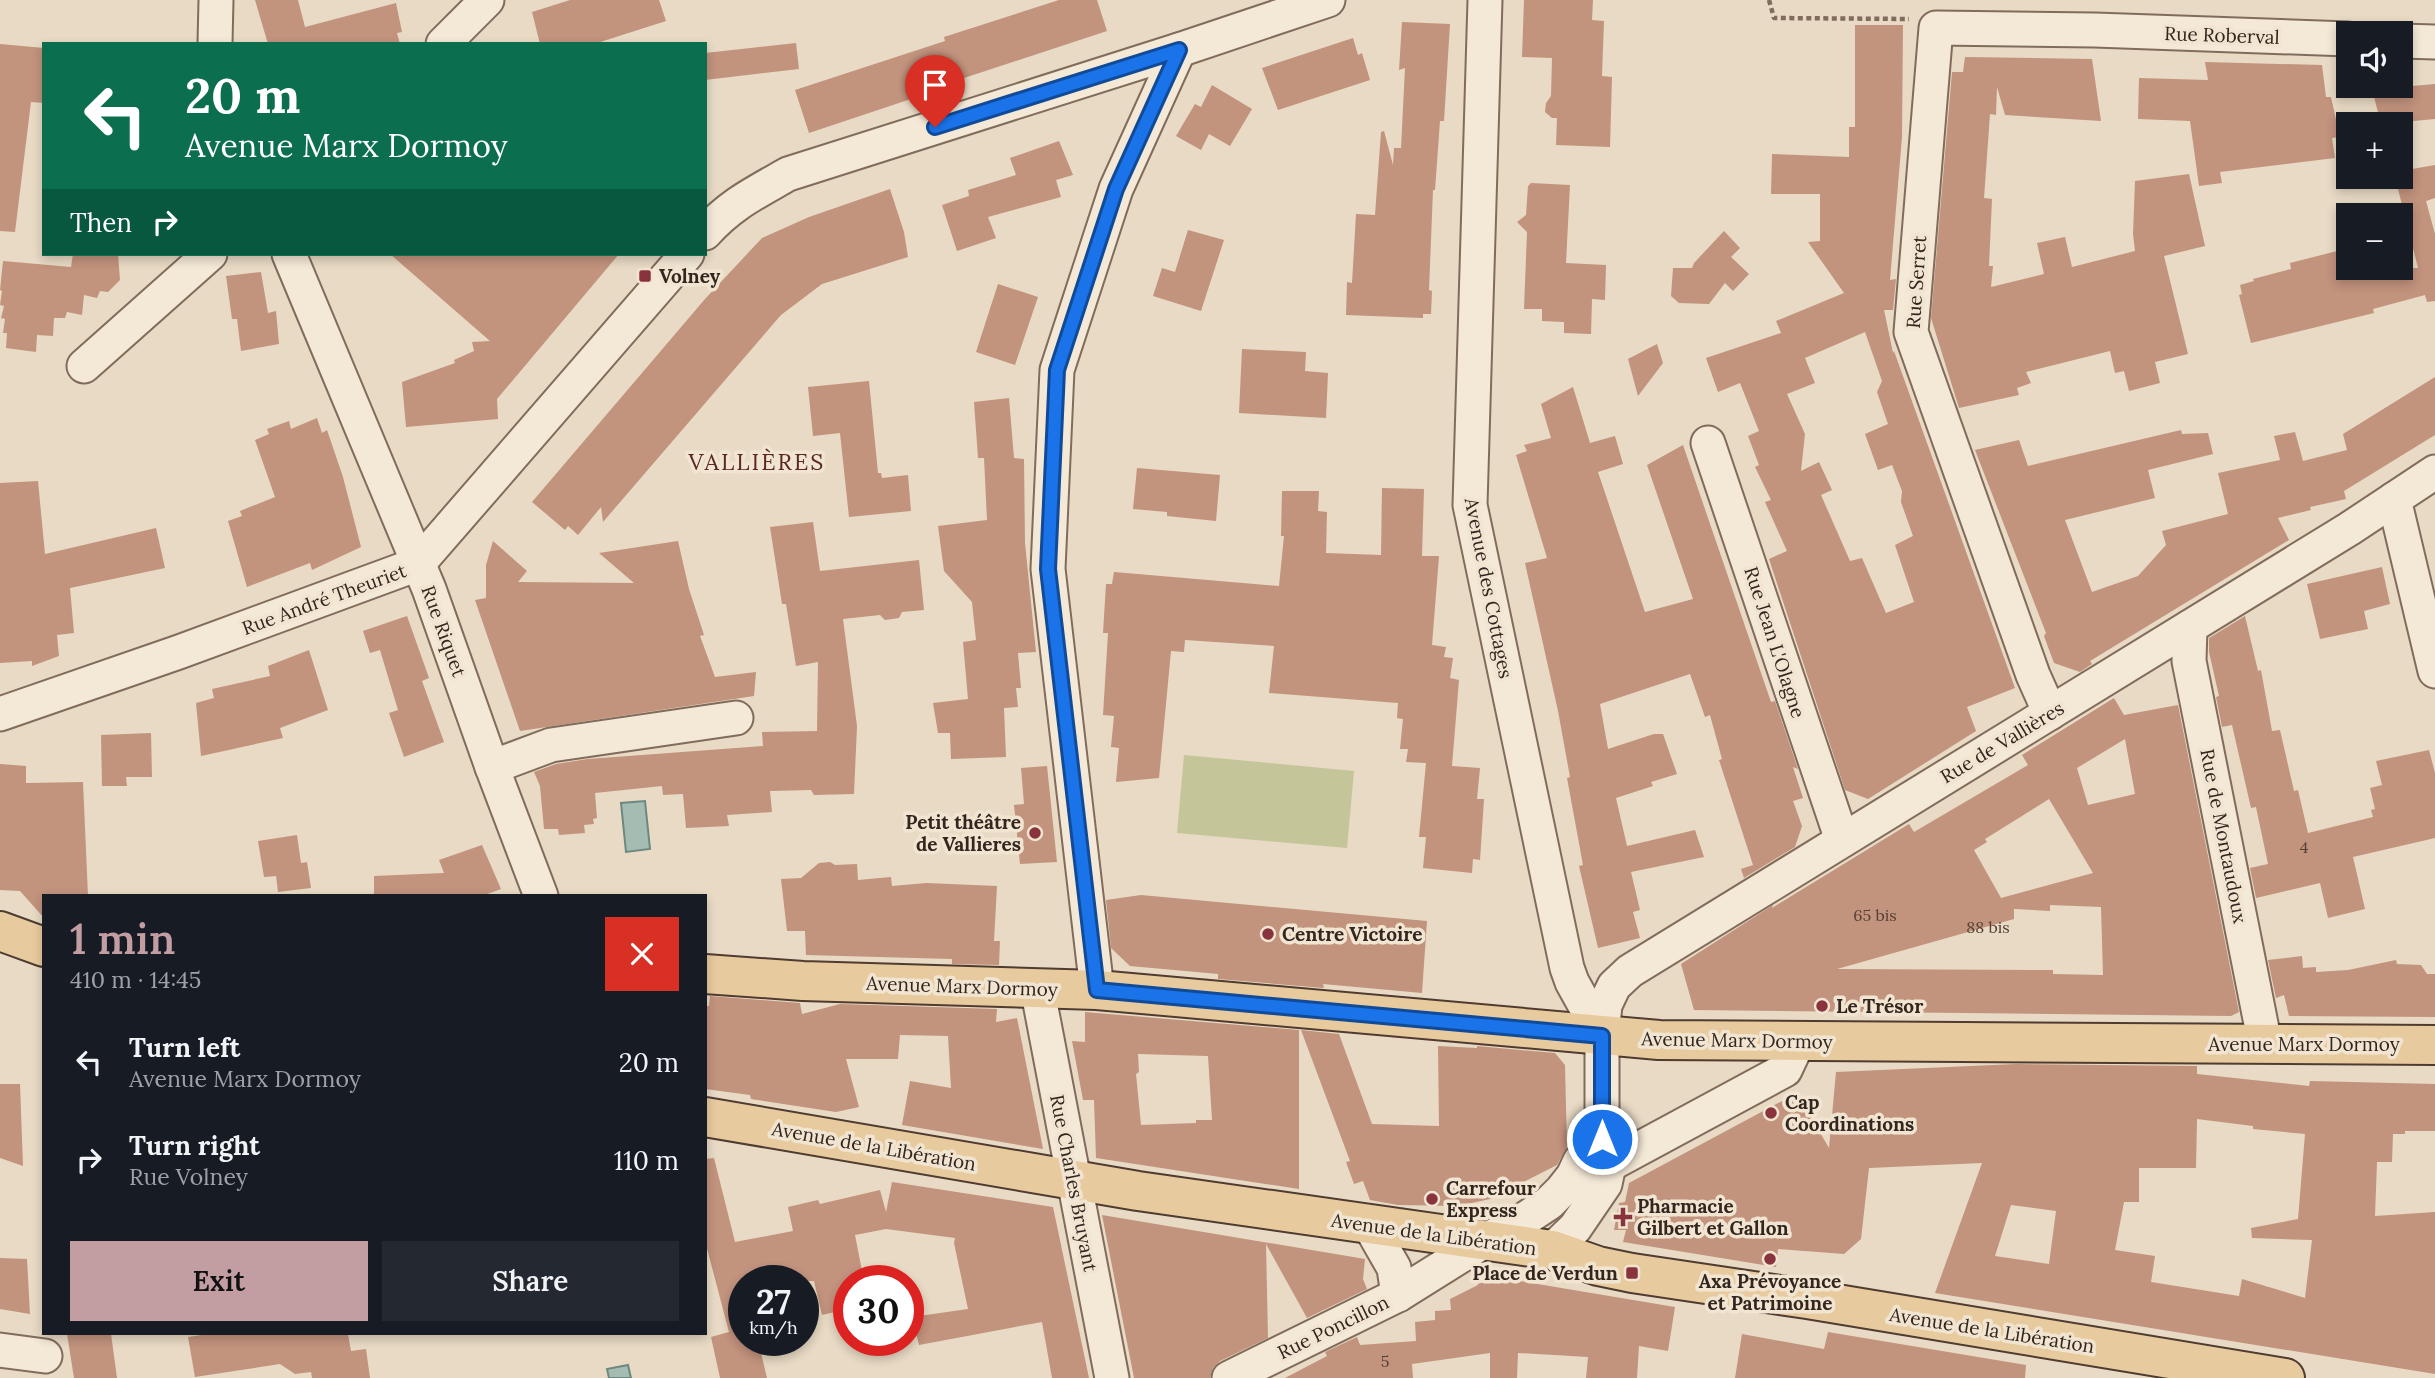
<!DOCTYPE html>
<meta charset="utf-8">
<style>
body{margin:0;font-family:Lora,serif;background:#242831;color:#f1f3f6;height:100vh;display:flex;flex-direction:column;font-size:26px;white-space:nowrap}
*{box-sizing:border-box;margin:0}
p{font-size:23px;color:#9ea1a6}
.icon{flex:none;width:38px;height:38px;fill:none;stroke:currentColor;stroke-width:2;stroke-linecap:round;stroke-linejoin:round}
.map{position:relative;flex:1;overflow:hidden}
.details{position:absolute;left:42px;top:894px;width:665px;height:441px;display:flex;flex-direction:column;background:#171b24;border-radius:0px;box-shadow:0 4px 10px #0003}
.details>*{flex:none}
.banner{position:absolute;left:42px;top:42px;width:665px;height:214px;border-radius:0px;box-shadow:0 4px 10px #0003;background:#0b6e4f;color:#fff;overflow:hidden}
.tools{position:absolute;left:2336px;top:21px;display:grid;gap:14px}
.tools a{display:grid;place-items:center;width:77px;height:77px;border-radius:0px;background:#171b24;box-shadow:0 4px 10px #0003;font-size:35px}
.speed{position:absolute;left:728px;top:1265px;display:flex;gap:14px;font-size:35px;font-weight:700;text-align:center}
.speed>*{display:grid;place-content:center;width:91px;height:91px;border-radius:50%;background:#171b24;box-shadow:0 4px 10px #0003;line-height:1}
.speed small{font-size:18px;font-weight:400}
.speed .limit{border:10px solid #d22;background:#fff;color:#111}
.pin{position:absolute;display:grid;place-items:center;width:60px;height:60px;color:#fff;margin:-72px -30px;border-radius:50% 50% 50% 0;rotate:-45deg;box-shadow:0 0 7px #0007}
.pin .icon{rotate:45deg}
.me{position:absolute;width:77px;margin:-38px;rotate:0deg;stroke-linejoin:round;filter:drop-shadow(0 0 5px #0008)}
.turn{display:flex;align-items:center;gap:24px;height:147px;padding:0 28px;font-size:32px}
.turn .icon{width:91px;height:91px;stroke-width:2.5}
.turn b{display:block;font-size:49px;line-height:60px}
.then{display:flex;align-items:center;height:66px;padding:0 28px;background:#0003;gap:14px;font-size:26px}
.round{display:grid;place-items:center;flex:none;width:74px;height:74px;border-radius:0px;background:#242831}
.headline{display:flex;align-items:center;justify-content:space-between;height:119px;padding:0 28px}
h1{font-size:42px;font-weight:600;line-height:52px;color:#c29da2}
.action{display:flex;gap:14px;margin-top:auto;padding:14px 28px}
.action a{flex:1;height:80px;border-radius:0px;background:#c29da2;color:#111;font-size:28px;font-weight:600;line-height:80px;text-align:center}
.action a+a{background:#242831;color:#f1f3f6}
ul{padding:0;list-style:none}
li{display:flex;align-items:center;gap:21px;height:98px;padding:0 28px}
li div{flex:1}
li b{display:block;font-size:26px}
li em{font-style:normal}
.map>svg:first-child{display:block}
.green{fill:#c4c599}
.water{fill:#a5bcb3;stroke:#6d897f;stroke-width:2}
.building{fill:#c2937d;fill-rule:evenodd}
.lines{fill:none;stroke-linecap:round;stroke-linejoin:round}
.minor-casing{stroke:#816c5c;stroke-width:37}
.major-casing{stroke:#4f3b30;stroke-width:42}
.path{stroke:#816c5c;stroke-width:4.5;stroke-dasharray:5 3.5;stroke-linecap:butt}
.minor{stroke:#f4e8d6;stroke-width:33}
.major{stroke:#e8ca9f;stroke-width:38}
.route-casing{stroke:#114b97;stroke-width:18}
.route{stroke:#1a73e8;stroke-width:12}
.poi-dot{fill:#89333c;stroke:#f1e5d2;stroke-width:2.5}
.labels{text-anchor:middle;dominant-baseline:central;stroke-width:7;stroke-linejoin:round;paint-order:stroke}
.number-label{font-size:16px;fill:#564136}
.street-label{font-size:19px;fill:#32261f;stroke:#f1e5d2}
.poi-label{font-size:19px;font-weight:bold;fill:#32261f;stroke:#f1e5d2;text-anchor:start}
.quarter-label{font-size:23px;letter-spacing:2px;fill:#5a2923;stroke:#f1e5d2}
</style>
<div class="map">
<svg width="2435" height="1378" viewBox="0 0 2435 1378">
<rect width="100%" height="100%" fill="#e8dac4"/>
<polygon class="green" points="1184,755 1354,771 1347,848 1177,833"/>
<g class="water">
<polygon points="645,801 650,849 626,852 621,803"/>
<polygon points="628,1365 631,1378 609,1378 607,1369"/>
</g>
<g class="building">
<polygon points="255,0 298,0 305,27 396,3 402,32 397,33 400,44 268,44"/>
<polygon points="570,0 659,0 666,21 594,44 540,44 532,12"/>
<polygon points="1059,0 1097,0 1107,31 958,80 959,83 809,133 795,90 945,41 944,37"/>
<polygon points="1524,0 1593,0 1592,20 1604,21 1602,76 1612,77 1610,147 1556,145 1557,118 1552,118 1545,112 1546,103 1551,96 1552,58 1522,57"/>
<polygon points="1402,22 1450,24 1444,121 1440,121 1435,190 1433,190 1429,290 1432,291 1431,314 1423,314 1423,318 1346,315 1347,282 1352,283 1356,214 1375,215 1381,132 1384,131 1393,165 1394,148 1401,148 1405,68 1399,70"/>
<path d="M1855 25H1903L1902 137 1890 280 1896 279 1893 310H1884L1893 353 1894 351 2015 688 1967 707 1976 731 1868 799 1845 790 1769 559 1787 551 1765 502 1771 500 1755 467 1759 465 1748 436 1759 431 1740 383 1718 392 1706 358 1781 333 1776 321 1844 293 1808 242 1820 241V194H1771L1772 154 1849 157V127H1855ZM1865 332 1882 381 1877 392 1888 424 1865 434 1878 470 1892 465 1902 491 1901 502 1913 536 1895 545 1914 602 1886 613 1862 558 1850 561 1821 495 1832 490 1819 462 1801 471 1805 434 1787 394 1815 383 1805 358Z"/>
<polygon points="1353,38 1358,55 1362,53 1370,80 1278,110 1262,68"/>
<polygon points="796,43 799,69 705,80 705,53"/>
<polygon points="0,44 44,48 44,103 31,102 15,232 0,231"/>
<polygon points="1965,57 2092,59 2101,121 2005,115 1997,87 1996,115 1990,114 1984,198 1992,199 1989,266 1993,266 1991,287 2044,274 2037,243 2065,237 2072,267 2135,251 2133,234 2135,181 2189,174 2205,246 2164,256 2188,354 2155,362 2160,383 2129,391 2124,371 2115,373 2110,351 2026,372 2031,383 2017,388 2019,395 1959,408 1931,318 1952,72 1963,72"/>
<polygon points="2205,62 2322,65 2326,97 2331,97 2340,137 2332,138 2335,158 2220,172 2222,183 2199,186 2190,121 2138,119 2139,78 2208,80"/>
<polygon points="2435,84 2435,119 2381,124 2373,93 2389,91 2389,88"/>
<polygon points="1212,85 1252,109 1230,146 1209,134 1201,150 1176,136 1195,104 1201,107"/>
<polygon points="1059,141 1073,175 1056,180 1061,197 988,217 996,238 957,251 942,205 969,196 968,190 1016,175 1010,158"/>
<polygon points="2435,165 2435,198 2426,201 2435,234 2435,301 2427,302 2425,295 2373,309 2374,313 2251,343 2239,295 2242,294 2240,285 2254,281 2253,279 2291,269 2290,263 2345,249 2348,268 2418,268 2397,185 2399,185 2397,177 2401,177 2401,171"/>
<polygon points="1531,183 1570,185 1566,263 1606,265 1605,300 1592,299 1591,334 1564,333 1564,322 1542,321 1542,309 1524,309 1527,232 1517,222 1526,215 1528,186"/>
<polygon points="890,189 904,232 908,257 822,284 781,315 603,522 601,507 578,535 568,526 565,530 532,502 705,299 762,238 809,217"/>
<polygon points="1188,230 1224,240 1201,311 1153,296 1162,268 1175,272"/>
<polygon points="1724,231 1740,248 1731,257 1749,274 1733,291 1725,283 1709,304 1679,303 1671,296 1673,268 1692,268 1694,263"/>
<polygon points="73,254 118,254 120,280 108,292 100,291 97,298 84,295 82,315 67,312 65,318 54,318 53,336 37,335 36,352 6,348 7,333 3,333 5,319 1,318 4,306 0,305 2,291 0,290 3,261 71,267"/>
<polygon points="390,254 619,254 497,399 498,419 406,427 402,382 455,363 454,360 474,351 472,342 490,341"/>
<polygon points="261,272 268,313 276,311 279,344 241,351 237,319 232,319 226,276"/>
<polygon points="998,284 1038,297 1015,365 976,352"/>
<polygon points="1657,344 1663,363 1638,396 1628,359"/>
<polygon points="1242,349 1306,352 1305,371 1328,373 1326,418 1239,413"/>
<polygon points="2435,377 2435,435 2344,491 2346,499 2310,507 2311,510 2278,518 2289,540 2090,661 2092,664 2080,672 2054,663 2044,636 2046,633 1975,450 2019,440 2028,466 2181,430 2182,434 2208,433 2213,454 2148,470 2155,498 2065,520 2092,592 2138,576 2166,545 2162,531 2228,514 2218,473 2280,460 2274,436 2295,432 2303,461 2347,450 2343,434"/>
<polygon points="869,381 878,473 881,473 882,478 908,475 911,511 849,517 840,433 813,436 808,387"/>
<polygon points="1573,387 1590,443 1615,436 1623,464 1598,472 1645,612 1693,599 1647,465 1683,445 1771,702 1775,701 1798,769 1793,767 1803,798 1793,801 1802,826 1795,847 1744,878 1741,869 1753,865 1719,760 1722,759 1710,715 1705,717 1690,674 1600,704 1608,749 1654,734 1663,734 1677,774 1651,782 1653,786 1616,798 1627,846 1695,830 1704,857 1631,872 1640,910 1633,912 1640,938 1598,948 1579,866 1583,865 1567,778 1570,777 1558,711 1525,563 1547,558 1516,455 1527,451 1524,445 1551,438 1541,404"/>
<polygon points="1009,398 1014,458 1024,459 1025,543 1036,652 1018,653 1021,688 1016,688 1018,707 1004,708 1006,757 951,759 950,733 938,733 933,703 968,699 963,642 976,640 972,602 944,571 938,526 987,520 984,458 978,458 974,402"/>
<polygon points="317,418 322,433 327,430 343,477 361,547 312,570 310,563 247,587 228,521 242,516 240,511 275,497 255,440 269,434 267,429 289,421 291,429"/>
<polygon points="1137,468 1220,475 1216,521 1167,516 1167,512 1133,509"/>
<polygon points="38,481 45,554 156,528 165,568 70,588 74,633 57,635 59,656 32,666 32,661 0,663 0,483"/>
<polygon points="1382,488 1424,489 1422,556 1439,556 1432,645 1446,647 1444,657 1453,658 1450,678 1459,680 1452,766 1480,768 1477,799 1484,799 1480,860 1473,859 1472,873 1423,868 1426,837 1419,837 1426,763 1406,762 1408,749 1400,749 1403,719 1397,718 1398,703 1269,693 1274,646 1185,640 1184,652 1171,651 1159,778 1116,782 1119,748 1111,747 1114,716 1103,715 1108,633 1103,633 1106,584 1112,584 1114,572 1279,586 1284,536 1281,536 1282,491 1319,491 1318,511 1327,512 1326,553 1381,555"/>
<polygon points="813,522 820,571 919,560 924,610 902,612 899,618 885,620 880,615 843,619 857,726 854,794 814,795 811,790 770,791 772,812 727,815 729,826 686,828 683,794 663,795 662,786 595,793 597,818 593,819 594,824 584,825 585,833 559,835 558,829 544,829 540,786 534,772 556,764 588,759 763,746 762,732 817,731 818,662 796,666 786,604 782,604 770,527"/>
<polygon points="493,541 527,571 518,582 634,583 599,553 678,541 689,589 704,635 700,636 715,677 756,672 754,696 520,731 475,600 486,598 486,565"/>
<polygon points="2382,567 2390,604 2364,611 2368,629 2320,639 2307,584"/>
<polygon points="407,616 429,678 422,681 444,742 404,757 389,713 398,710 380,650 370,653 363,631"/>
<polygon points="2245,616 2258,671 2261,670 2272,731 2280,730 2294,791 2298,790 2308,833 2373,817 2371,810 2375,809 2370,788 2382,785 2376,761 2429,750 2435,773 2435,838 2353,857 2365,909 2328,918 2320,883 2256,898 2250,868 2268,864 2256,807 2251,808 2232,725 2222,727 2216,697 2219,696 2209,652 2209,638"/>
<polygon points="309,650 328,710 280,728 283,738 201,756 196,703 214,698 212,689 270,676 268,666"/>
<path d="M2114 698 2124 715 2178 705 2239 1012 2231 1016 1694 1010 1681 964 1773 905 1772 908 1909 824 1914 832 2028 765 2022 755ZM2125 739 2135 794 2088 805 2077 768ZM2049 799 2093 873 2001 898 1974 850 1987 842 1985 839ZM2050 905 2101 907 2103 975 2053 974V970L1837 969 2014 919V909L2050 911Z"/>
<polygon points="151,733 152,777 126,777 127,786 102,786 101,735"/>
<polygon points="0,764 26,766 26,783 83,782 88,896 44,896 44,918 20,891 0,890"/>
<polygon points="1047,766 1057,862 1020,864 1014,805 1024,804 1021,768"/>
<polygon points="297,835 301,863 307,862 311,888 278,892 276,876 264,877 258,841"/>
<polygon points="482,845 501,889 482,896 374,896 374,876 444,873 439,860"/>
<polygon points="830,862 835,865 857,864 858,880 891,877 892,886 926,883 997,886 994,941 1000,941 999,965 952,964 952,959 806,955 805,931 787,931 781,879 801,878 819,863"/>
<polygon points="1141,895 1427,921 1422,993 1323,984 1324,988 1218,979 1218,974 1130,966 1111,948 1106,900"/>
<polygon points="2302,956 2303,968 2316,967 2316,972 2348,970 2396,960 2397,964 2421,965 2427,974 2435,974 2435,1017 2289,1016 2284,995 2276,998 2268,960"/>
<polygon points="710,996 800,1003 802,1014 840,1004 997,1009 996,1022 1017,1018 1043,1149 902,1125 910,1081 951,1088 948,1036 900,1035 898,1059 846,1059 859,1107 836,1112 751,1099 750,1095 705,1089 705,1006 709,1006"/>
<path d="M1085 1012 1299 1030V1189L1096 1158 1094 1100H1083L1072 1041 1085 1042ZM1138 1054 1208 1056 1212 1120H1196V1123L1141 1125 1136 1074 1139 1072Z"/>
<polygon points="1301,1030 1339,1034 1372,1124 1439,1126 1438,1046 1477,1048 1477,1046 1555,1053 1565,1065 1567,1147 1557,1165 1490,1199 1458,1206 1398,1205 1370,1200 1363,1181 1354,1184 1346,1162 1350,1161"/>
<path d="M2016 1064 2197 1066V1074L2309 1086 2310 1081 2435 1084V1131H2405V1134H2393L2392 1162H2377L2375 1216 2435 1212V1374L1935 1293 1982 1163 1869 1168 1861 1239 1844 1254 1778 1249 1776 1267 1623 1242 1626 1230H1614L1619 1203 1625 1202 1629 1183 1797 1093 1829 1148 1836 1072ZM2197 1119 2253 1126V1129L2305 1134 2298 1219 2251 1228 2252 1238 2312 1240 2305 1298 2242 1279 2239 1296 2151 1282 2155 1256 2115 1250 2124 1202H2139V1168H2196ZM2011 1205 2056 1211 2049 1264 1995 1256Z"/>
<polygon points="0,1084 20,1084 23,1166 0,1158"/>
<polygon points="714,1158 735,1242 793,1231 788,1207 818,1200 820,1204 880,1190 886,1212 892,1182 1053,1207 1089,1378 1052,1378 1042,1322 919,1345 912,1317 968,1309 954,1243 955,1238 886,1229 855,1235 864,1281 849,1281 849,1309 822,1315 814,1281 744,1281 744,1340 758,1340 767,1378 720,1378 711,1337 729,1332 705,1241 705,1159"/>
<polygon points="1102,1215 1365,1259 1363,1279 1367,1289 1307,1318 1266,1244 1268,1338 1220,1361 1213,1368 1210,1378 1134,1378"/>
<polygon points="0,1258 27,1259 30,1314 0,1309"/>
<polygon points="1478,1274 1675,1307 1668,1351 1639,1346 1637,1378 1586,1378 1588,1357 1518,1353 1517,1378 1490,1378 1490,1353 1412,1364 1413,1378 1285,1378 1327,1356 1325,1352 1357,1337 1360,1345 1416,1341 1415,1322 1435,1320 1435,1311 1451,1310 1450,1299 1478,1285"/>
<polygon points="1828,1332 2026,1365 2025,1378 1735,1378 1742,1334 1824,1349"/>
<polygon points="67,1334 111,1334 117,1378 74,1378"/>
<polygon points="208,1334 348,1334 351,1351 366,1349 370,1378 312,1378 311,1372 295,1374 280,1364 195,1377 188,1337"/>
</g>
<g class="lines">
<g class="minor-casing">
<g id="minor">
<polyline points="1485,0 1470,505 1567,968 1572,982 1602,1036"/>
<polyline points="2401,41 2435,42"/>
<polyline points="215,44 216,0"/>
<polyline points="443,44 487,0"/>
<path d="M705 233C731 204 755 193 788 174L1179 50 1328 0"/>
<polyline points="289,254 429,589 492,767 541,896"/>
<polyline points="84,366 210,254"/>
<polyline points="1708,443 1842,840"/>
<polyline points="2394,499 2435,671"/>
<polyline points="2190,627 2189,661 2265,1044"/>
<polyline points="2050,713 2033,675 1911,332 1936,28 2095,30 2348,39"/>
<polyline points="0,714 179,652 418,564 687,254"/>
<polyline points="492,767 551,745 736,718"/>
<polyline points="1037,987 1112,1378"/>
<polyline points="1097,990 1048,569 1057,370 1116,189 1179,50"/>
<polyline points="1609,1165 1785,1070 1793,1053 1792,1041"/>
<polyline points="1370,1226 1394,1268 1398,1295"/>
<polyline points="1552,1250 1575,1228 1605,1184 1609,1165 1602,1139 1602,1036 1605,1005 1614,986 1630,971 2349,529 2435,472"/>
<polyline points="0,1350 45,1356"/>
<polyline points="1229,1378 1398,1295 1486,1240 1525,1219 1549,1203 1562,1190 1573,1176 1580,1161 1602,1139"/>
</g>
</g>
<g class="major-casing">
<g id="major">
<polyline points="0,931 44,947"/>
<polyline points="705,974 803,981 1097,990 1659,1040 2435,1045"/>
<polyline points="705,1117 1138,1191 1552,1250 1598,1266 1632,1273 1807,1299 2285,1378"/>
</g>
</g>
<polyline class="path" points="1769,0 1774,18 1909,19"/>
<use href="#minor" class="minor"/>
<use href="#major" class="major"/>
</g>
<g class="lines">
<g class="route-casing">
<polyline id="route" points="935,127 1179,50 1116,189 1057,370 1048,569 1097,990 1602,1036 1602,1139"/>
</g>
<use href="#route" class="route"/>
</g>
<g class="poi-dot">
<rect x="638" y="269" width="14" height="14" rx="3.5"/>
<circle cx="1035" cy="833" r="7"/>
<circle cx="1268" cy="934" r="7"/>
<circle cx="1822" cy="1006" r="7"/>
<circle cx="1771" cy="1113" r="7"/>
<circle cx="1432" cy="1199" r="7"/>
<path d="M1619.5 1206.5h7v7h7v7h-7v7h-7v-7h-7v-7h7z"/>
<circle cx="1770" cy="1259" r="7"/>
<rect x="1625" y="1266" width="14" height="14" rx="3.5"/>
</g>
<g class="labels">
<g class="number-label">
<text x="2304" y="847">4</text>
<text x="1875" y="915">65 bis</text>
<text x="1988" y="927">88 bis</text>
<text x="1385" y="1361">5</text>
</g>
<g class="street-label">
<text transform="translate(2222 35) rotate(2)">Rue Roberval</text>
<text transform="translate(1916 282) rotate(-86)">Rue Serret</text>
<text transform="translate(1489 588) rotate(79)">Avenue des Cottages</text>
<text transform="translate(324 599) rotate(-20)">Rue André Theuriet</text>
<text transform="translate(444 631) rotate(70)">Rue Riquet</text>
<text transform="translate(1775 642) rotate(72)">Rue Jean L'Olagne</text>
<text transform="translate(2002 742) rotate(-31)">Rue de Vallières</text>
<text transform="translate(2224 836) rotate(79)">Rue de Montaudoux</text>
<text transform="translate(962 986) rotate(2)">Avenue Marx Dormoy</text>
<text transform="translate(1737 1040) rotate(1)">Avenue Marx Dormoy</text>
<text x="2304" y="1044">Avenue Marx Dormoy</text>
<text transform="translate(874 1146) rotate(10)">Avenue de la Libération</text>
<text transform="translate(1074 1183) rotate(79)">Rue Charles Bruyant</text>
<text transform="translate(1434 1234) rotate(8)">Avenue de la Libération</text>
<text transform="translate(1333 1327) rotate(-26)">Rue Poncillon</text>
<text transform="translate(1992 1330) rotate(9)">Avenue de la Libération</text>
</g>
<g class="poi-label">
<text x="659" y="276">Volney</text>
<text x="1021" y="822" text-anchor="end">Petit théâtre<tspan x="1021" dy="22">de Vallieres</tspan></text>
<text x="1282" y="934">Centre Victoire</text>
<text x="1836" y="1006">Le Trésor</text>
<text x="1785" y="1102">Cap<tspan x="1785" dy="22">Coordinations</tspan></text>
<text x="1446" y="1188">Carrefour<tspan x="1446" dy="22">Express</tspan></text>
<text x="1637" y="1206">Pharmacie<tspan x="1637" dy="22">Gilbert et Gallon</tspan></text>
<text x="1618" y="1273" text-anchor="end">Place de Verdun</text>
<text x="1770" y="1281" text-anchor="middle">Axa Prévoyance<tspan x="1770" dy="22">et Patrimoine</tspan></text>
</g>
<g class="quarter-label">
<text x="757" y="461">VALLIÈRES</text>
</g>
</g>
</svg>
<div class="tools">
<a><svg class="icon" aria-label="sound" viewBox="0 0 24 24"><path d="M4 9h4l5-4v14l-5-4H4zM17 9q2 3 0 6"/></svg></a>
<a>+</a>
<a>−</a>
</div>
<div class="speed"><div>27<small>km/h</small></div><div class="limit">30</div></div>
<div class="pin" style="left:935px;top:127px;background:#d93025"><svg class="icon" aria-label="arrive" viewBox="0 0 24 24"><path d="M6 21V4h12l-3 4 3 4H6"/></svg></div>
<svg class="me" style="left:1602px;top:1139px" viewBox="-20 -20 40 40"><circle r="17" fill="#1a73e8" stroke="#fff" stroke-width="3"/><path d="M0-11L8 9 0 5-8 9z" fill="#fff"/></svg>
<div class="banner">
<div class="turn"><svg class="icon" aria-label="left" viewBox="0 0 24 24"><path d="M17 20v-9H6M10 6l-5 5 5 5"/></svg><div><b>20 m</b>Avenue Marx Dormoy</div></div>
<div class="then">Then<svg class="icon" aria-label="right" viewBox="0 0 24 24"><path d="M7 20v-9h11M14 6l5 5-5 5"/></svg></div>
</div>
<section class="details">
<div class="headline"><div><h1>1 min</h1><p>410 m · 14:45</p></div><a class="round" style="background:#d93025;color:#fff"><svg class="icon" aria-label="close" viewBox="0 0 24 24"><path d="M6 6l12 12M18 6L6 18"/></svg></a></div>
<ul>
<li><svg class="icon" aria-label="left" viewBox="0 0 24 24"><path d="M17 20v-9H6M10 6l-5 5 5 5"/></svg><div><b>Turn left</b><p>Avenue Marx Dormoy</p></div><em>20 m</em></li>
<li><svg class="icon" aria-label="right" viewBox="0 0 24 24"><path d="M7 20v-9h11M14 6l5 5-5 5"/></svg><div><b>Turn right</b><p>Rue Volney</p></div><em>110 m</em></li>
</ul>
<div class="action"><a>Exit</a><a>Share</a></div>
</section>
</div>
